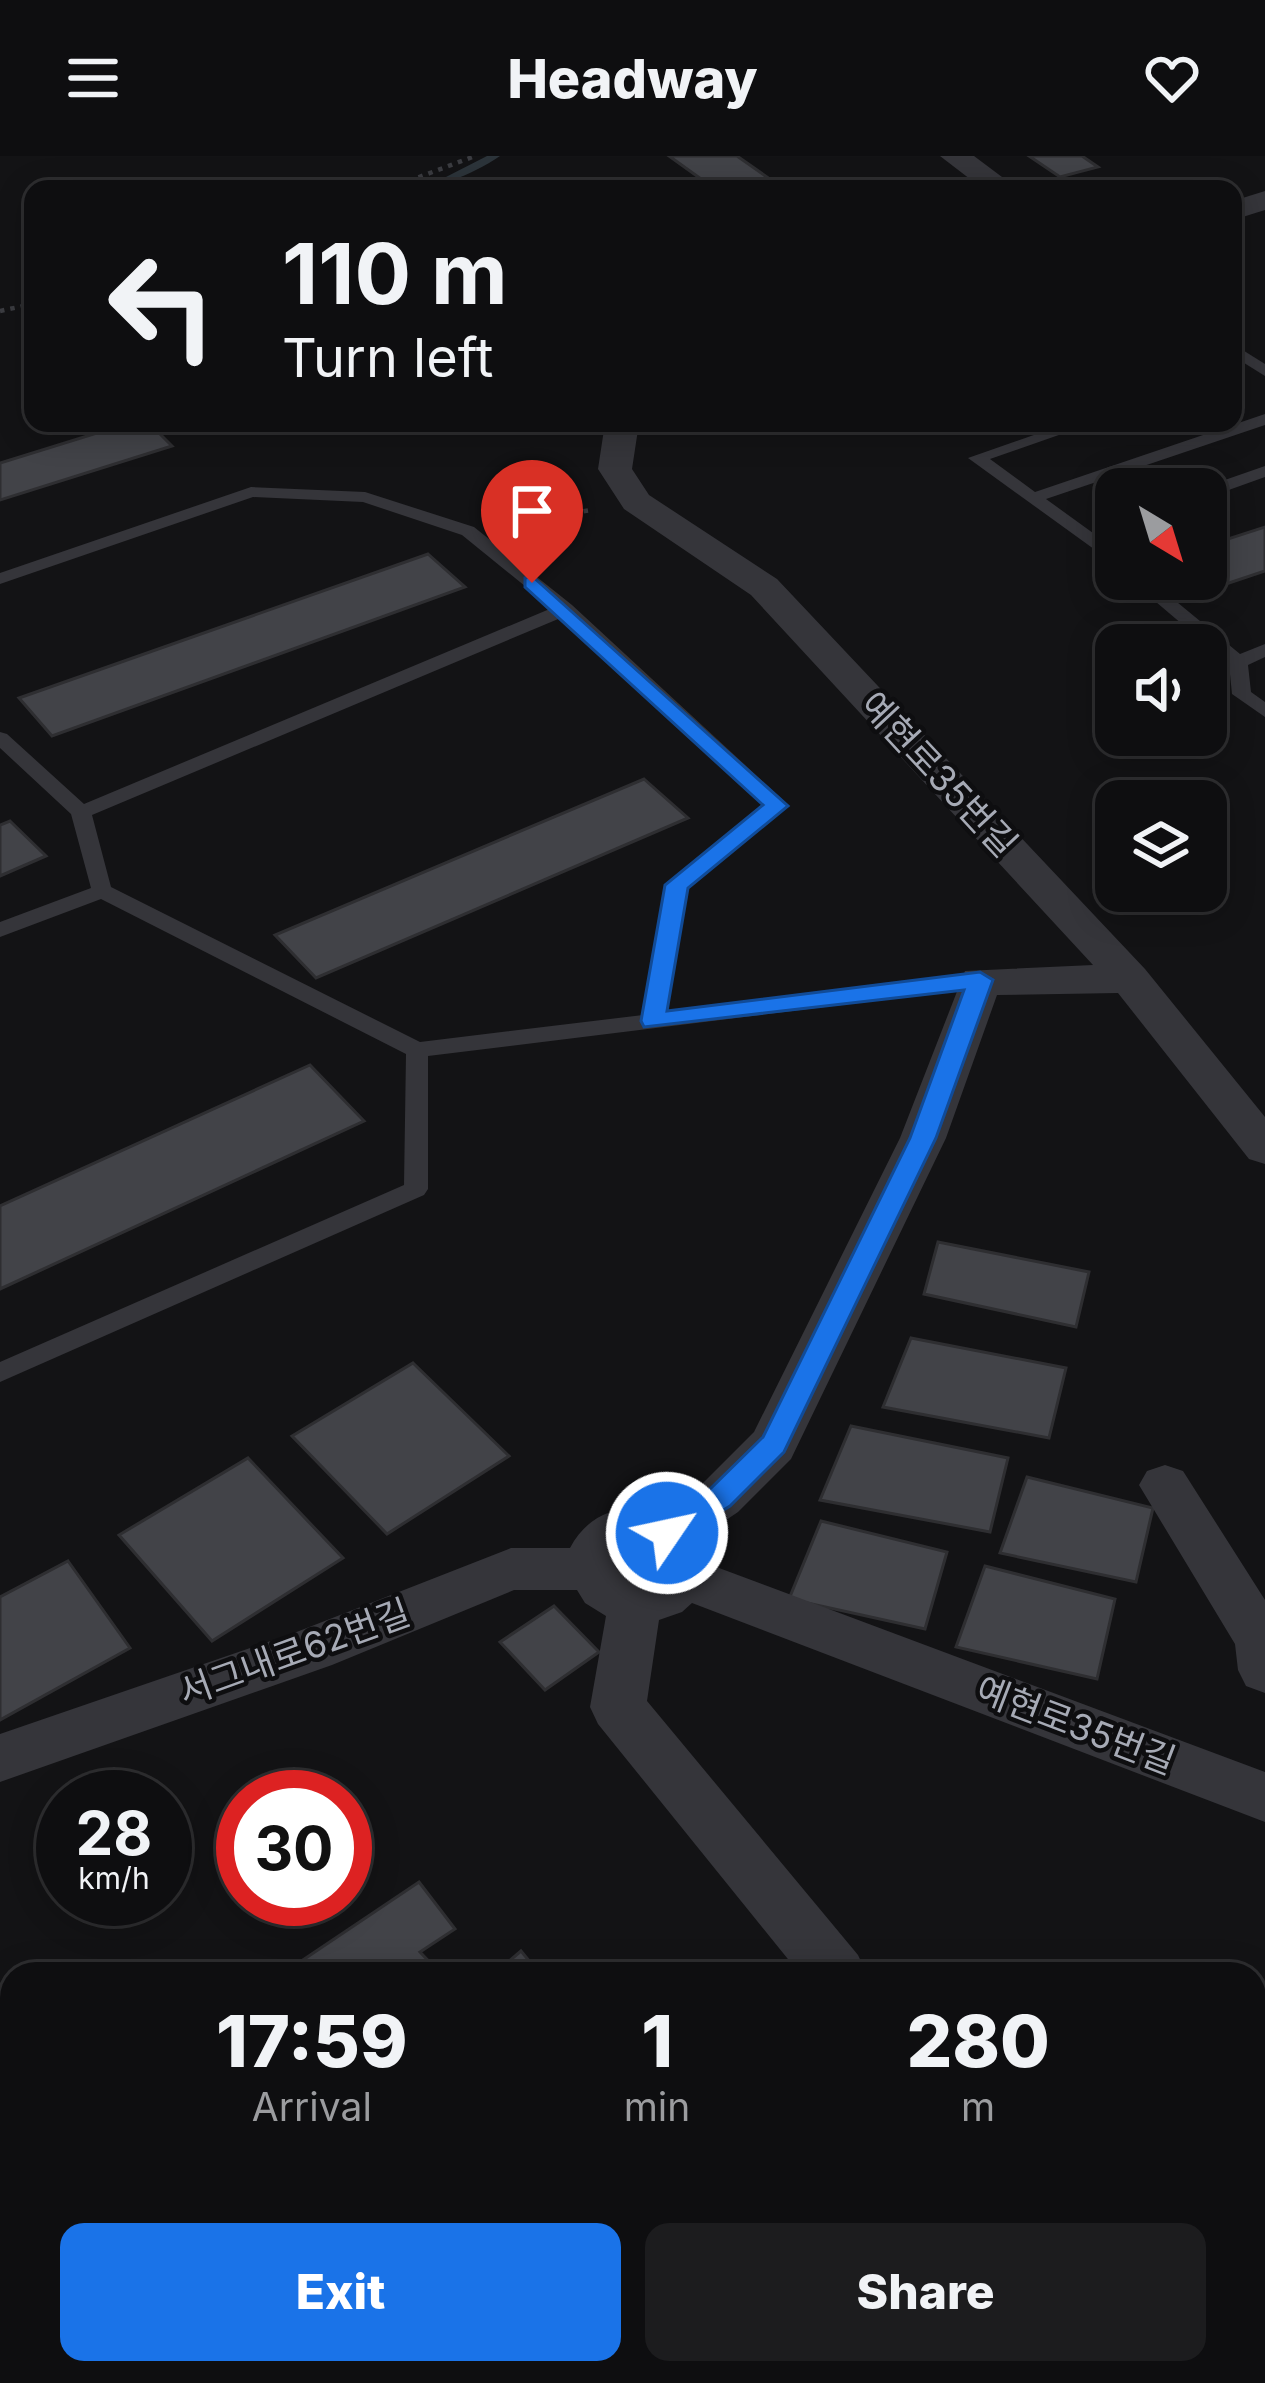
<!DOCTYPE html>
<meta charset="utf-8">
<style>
body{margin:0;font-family:Inter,"Noto Sans KR",sans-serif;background:#1c1c1e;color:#f1f3f6;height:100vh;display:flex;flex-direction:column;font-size:45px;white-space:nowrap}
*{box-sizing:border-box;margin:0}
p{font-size:39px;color:#9b9c9f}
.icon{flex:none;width:66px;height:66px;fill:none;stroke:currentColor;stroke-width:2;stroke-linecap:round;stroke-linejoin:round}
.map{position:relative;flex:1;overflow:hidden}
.side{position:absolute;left:0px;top:1806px;width:1266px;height:423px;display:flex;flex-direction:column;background:#0e0e10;border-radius:36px 36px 0 0;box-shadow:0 6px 30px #0003,0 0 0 3px #2e2e30}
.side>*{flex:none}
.top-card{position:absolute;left:24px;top:24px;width:1218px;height:252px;border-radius:24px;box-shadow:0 6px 30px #0003,0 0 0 3px #2e2e30;background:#0e0e10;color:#f1f3f6;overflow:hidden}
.needle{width:78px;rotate:142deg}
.controls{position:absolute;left:1095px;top:312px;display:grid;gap:24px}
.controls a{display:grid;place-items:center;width:132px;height:132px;border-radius:24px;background:#0e0e10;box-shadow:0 6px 30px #0003,0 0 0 3px #2e2e30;font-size:60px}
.speed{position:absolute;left:36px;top:1614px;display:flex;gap:24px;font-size:60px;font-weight:700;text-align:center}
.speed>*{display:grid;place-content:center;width:156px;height:156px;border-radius:50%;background:#0e0e10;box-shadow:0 6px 30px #0003,0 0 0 3px #2e2e30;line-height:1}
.speed small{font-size:30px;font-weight:400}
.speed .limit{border:18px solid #d22;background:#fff;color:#111}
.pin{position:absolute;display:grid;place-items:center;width:102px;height:102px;color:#fff;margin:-123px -51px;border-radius:50% 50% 50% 0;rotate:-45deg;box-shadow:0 0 12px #0007}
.pin .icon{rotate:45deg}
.me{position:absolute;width:132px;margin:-66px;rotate:56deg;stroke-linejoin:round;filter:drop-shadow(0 0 9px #0008)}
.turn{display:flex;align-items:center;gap:42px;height:252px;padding:0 60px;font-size:54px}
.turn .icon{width:156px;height:156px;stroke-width:2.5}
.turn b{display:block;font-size:84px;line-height:102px}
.eta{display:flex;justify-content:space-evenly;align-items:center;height:204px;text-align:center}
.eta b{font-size:72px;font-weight:800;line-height:84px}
.action{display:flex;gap:24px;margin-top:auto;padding:24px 60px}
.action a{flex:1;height:138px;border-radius:24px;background:#1a73e8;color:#fff;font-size:48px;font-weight:800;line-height:138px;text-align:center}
.action a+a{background:#1c1c1e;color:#f1f3f6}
header{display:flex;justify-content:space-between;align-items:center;height:156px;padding:0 60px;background:#0e0e10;font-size:54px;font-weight:800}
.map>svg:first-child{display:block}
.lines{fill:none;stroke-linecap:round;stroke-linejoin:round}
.stream{fill:#2c343a;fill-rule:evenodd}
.building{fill:#424348;stroke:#2e2e31;stroke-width:3}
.path{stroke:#3b3c41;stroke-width:4.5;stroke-dasharray:4.5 6;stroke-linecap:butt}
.lane{fill:#35353a;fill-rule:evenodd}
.street{fill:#35353a;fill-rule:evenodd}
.route{fill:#1a73e8;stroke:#114b97;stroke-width:3}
.labels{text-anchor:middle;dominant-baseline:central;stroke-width:9;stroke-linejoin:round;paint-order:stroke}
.street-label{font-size:36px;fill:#a6aab5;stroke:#0e0e10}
</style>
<header><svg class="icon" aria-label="menu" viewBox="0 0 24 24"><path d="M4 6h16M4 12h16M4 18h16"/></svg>Headway<svg class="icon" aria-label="heart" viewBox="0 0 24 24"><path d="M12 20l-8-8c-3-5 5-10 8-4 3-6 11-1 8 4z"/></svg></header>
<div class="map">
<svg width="1265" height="2227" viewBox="0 0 1265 2227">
<rect width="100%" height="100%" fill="#131315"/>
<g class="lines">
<path class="stream" d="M487 0H500C470 20 437 33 400 33L444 22Z"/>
</g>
<g class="building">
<polygon points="669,0 737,0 784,33 715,33"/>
<polygon points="1029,0 1082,0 1098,11 1060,21"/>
<polygon points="129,267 149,267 172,290 0,344 0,307"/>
<polygon points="1265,371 1265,415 1217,431 1206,422 1206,390"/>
<polygon points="428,398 465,431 52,580 19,542"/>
<polygon points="644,623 688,662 316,822 275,779"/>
<polygon points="10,665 46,700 0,720 0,669"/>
<polygon points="310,909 364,965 0,1133 0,1050"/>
<polygon points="938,1086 1089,1116 1076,1171 924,1138"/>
<polygon points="911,1182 1066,1212 1049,1282 883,1251"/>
<polygon points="413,1207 509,1300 387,1378 292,1280"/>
<polygon points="851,1270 1008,1302 990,1376 820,1344"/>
<polygon points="248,1302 343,1402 212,1485 119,1379"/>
<polygon points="1027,1321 1153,1352 1136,1426 1000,1397"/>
<polygon points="821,1365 947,1396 925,1473 789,1443"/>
<polygon points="68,1405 130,1492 0,1564 0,1441"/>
<polygon points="985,1410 1115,1443 1097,1523 956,1491"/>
<polygon points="554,1450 599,1496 545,1534 500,1486"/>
<polygon points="419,1726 455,1773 420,1796 441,1818 282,1818"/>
<polygon points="521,1795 540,1818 494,1818"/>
<polygon points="12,2000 12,2217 570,2217 578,2227 0,2227 0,2002 3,2006"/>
</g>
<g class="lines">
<g class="path">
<polyline points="273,33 293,28 406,26 475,0"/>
<polyline points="0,155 33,148"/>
<polyline points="511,367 591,354"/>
</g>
<g class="lane">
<polygon points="1233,188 1265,208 1265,220 1233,200"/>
<polygon points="1265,258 1265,269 1046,343 1093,377 1098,368 1116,362 1116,373 1106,387 1116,395 1116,409 968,302 1068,267 1093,267 990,303 1035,336"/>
<polygon points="1265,310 1265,321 1212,340 1206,341 1206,333 1199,333"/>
<path d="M251 331 365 336 474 371 572 449 784 645V653L687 732 665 856 980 818 991 825 980 832 428 900V1033L424 1039 0 1226V1206L404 1029 406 898 101 743 0 781V766L91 732 71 658 0 592V576L7 578 84 648 552 452 462 379 363 346 253 341 0 428V417ZM563 461 765 649 667 729 643 859 420 886 111 731 92 659Z"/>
<polygon points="1129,423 1149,423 1240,498 1265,488 1265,501 1248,509 1251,536 1265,546 1265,561 1232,538 1229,508"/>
</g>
<g class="street">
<polygon points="940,0 974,0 1018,33 983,33"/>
<polygon points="1265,35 1265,54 1233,64 1233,45"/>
<path d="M605 267H639L632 313 649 339 777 423 1145 813 1265 961V1008L1249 1003 1118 837 997 839 946 982 791 1303 738 1356 701 1381 711 1409 1265 1616V1666L692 1447 682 1456 659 1464 647 1545 858 1799 867 1818H800L598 1568 590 1551 606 1460 585 1447 577 1434H514L332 1509 0 1626V1578L294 1477 511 1392H570C589 1356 622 1347 660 1355L702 1328 754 1276 900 982 965 815 1093 809 751 439 624 353 598 313ZM635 1392 651 1395 658 1404V1413L641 1425 620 1412 623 1397Z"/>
<polygon points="1165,1309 1183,1315 1265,1444 1265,1537 1246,1530 1238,1514 1235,1488 1139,1329 1147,1315"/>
<polygon points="997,2217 1063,2217 1067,2227 1001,2227"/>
</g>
</g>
<polygon class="route" points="532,420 788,650 688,732 667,855 980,816 993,824 936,982 784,1296 730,1350 667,1389 657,1385 652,1377 657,1368 710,1333 763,1281 910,982 964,834 644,871 641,865 665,729 763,649 525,431 525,422"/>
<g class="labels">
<g class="street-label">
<text transform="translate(939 618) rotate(47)">예현로35번길</text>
<text transform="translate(294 1496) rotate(-20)">서그내로62번길</text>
<text transform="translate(1076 1569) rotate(21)">예현로35번길</text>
</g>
</g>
</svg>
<div class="controls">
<a><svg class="needle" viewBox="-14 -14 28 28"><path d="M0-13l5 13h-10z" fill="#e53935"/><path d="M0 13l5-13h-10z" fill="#9b9c9f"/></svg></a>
<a><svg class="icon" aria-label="sound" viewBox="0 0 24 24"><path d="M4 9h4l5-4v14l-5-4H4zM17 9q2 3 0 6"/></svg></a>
<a><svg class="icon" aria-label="layers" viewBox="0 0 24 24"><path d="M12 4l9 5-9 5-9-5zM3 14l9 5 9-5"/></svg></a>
</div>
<div class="speed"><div>28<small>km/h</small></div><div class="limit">30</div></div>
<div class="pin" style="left:532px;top:427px;background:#d93025"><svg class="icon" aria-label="arrive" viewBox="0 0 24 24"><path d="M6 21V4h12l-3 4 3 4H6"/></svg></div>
<svg class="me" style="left:667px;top:1377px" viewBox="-20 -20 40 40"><circle r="17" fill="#1a73e8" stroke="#fff" stroke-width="3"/><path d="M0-11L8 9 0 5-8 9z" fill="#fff"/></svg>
<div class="top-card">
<div class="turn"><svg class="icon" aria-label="left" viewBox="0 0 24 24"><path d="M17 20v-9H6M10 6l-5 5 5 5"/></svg><div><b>110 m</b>Turn left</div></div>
</div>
<section class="side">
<div class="eta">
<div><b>17:59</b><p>Arrival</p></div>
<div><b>1</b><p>min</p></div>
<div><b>280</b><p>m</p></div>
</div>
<div class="action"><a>Exit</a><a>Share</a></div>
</section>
</div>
